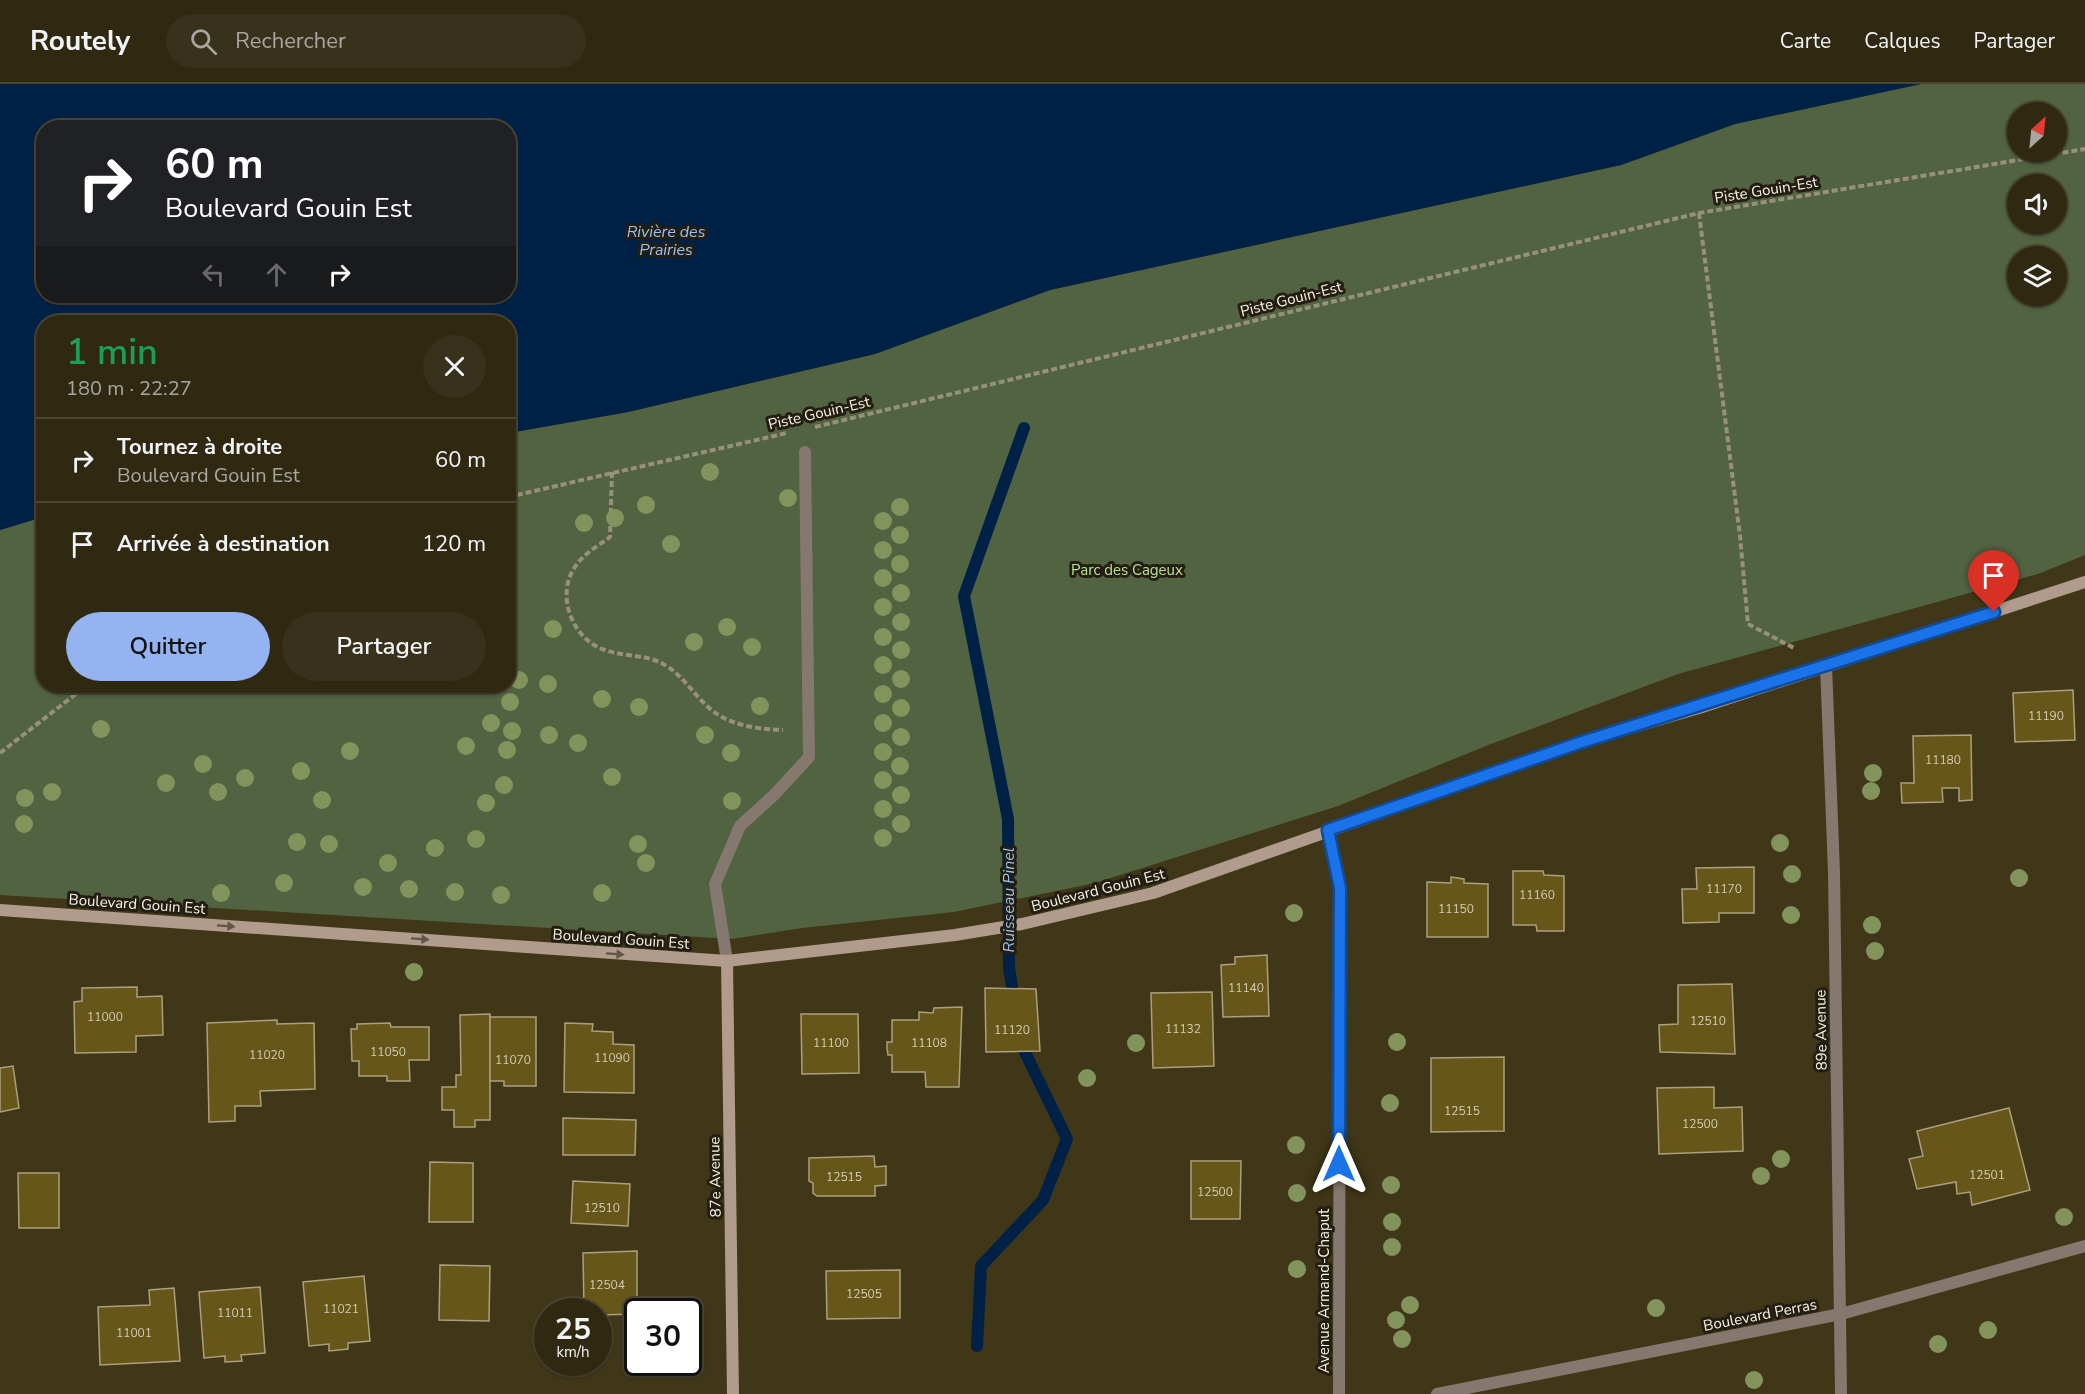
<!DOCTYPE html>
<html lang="fr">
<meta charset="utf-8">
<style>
body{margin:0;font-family:"Nunito Sans",sans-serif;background:#38311b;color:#f1f3f6;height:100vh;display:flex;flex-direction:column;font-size:22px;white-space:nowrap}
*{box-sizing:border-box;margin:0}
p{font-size:20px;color:#a8a69f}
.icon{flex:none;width:33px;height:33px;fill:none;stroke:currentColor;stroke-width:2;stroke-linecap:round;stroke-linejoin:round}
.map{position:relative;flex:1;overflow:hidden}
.drawer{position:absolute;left:36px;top:231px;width:480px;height:378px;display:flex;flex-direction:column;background:#302912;border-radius:24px;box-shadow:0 2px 4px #0004,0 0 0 2px #4b4532}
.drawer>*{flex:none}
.hud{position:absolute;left:36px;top:36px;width:480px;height:183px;border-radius:24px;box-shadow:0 2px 4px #0004,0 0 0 2px #4b4532;background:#202124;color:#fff;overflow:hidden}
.needle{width:39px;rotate:27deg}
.buttons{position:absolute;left:2007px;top:18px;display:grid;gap:12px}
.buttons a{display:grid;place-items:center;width:60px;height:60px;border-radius:50%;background:#302912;box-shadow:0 2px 4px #0004,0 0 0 2px #4b4532;font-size:30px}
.speed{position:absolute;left:534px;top:1214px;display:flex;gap:12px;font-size:30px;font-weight:700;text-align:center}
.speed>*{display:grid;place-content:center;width:78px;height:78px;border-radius:50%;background:#302912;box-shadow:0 2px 4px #0004,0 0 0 2px #4b4532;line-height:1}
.speed small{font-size:15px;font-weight:400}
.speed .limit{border:3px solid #111;border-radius:9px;background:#fff;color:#111}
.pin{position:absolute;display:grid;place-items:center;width:51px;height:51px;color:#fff;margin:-62px -26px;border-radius:50% 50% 50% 0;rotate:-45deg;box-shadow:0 0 6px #0007}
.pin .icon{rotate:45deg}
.me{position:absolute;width:66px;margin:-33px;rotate:0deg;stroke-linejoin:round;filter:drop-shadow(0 0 4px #0008)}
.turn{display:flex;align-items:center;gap:21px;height:126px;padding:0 30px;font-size:27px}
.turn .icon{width:78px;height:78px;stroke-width:2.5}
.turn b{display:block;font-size:42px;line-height:51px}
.lanes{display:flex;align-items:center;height:57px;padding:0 30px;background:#0003;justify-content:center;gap:30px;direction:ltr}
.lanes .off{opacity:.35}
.round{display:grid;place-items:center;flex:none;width:63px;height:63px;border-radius:32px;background:#38311b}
.overview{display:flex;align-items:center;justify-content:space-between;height:102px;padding:0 30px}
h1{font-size:36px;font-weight:600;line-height:45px;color:#1e9e55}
.button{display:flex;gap:12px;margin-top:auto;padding:12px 30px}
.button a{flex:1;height:69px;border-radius:36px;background:#95b2f1;color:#111;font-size:24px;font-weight:600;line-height:69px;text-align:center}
.button a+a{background:#38311b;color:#f1f3f6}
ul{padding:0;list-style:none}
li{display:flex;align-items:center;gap:18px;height:84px;padding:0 30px;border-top:2px solid #4b4532}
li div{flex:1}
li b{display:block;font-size:22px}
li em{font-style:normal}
header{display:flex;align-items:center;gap:36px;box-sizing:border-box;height:84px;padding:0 30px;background:#302912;border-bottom:2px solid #4b4532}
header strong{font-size:28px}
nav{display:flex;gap:33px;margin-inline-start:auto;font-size:21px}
.search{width:420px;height:54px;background:#38311b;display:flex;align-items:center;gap:15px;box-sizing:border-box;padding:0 21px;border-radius:33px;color:#a8a69f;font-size:22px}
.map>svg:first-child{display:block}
.green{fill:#516341;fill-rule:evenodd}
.water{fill:#002146;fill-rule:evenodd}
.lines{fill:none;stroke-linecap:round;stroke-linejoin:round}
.stream{stroke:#002146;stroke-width:12}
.building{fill:#67561a;stroke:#aba07e;stroke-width:1.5}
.path{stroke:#989179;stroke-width:4;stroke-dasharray:6 3;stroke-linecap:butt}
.lane{stroke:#85786e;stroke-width:12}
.street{stroke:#85786e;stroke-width:12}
.secondary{stroke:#b09b8c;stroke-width:12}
.tree{fill:#82945c}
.oneway{fill:#625648}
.route-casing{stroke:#114b97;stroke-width:15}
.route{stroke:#1a73e8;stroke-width:10}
.labels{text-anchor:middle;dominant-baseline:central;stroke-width:6;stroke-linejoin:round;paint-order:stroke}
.number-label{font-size:12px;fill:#d4ccb0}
.street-label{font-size:15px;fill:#f9f4e2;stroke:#231e11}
.park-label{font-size:15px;fill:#b8e194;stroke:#231e11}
.water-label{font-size:16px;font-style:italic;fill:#96c2f6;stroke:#231e11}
</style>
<header>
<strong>Routely</strong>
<div class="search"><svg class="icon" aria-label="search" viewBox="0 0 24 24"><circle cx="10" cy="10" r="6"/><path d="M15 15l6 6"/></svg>Rechercher</div>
<nav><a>Carte</a><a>Calques</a><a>Partager</a></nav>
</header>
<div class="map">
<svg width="2085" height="1310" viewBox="0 0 2085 1310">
<rect width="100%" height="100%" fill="#403718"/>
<path class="green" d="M1921 0H2085V471L2038 490 1678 590 1491 660 1338 722 1095 799 954 828 802 844 732 855 0 811V446L43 433 44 602H508L509 349 628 328 875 270 1050 206 1621 81 1735 40ZM2018 28H2056V68H2018ZM2018 100H2056V140H2018ZM2018 172H2056V212H2018Z"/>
<path class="water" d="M0 0H1921L1735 40 1621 81 1050 206 875 270 628 328 509 349 508 238H44L43 433 0 446ZM44 44H508V212H44Z"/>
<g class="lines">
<g class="stream">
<polyline points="1015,920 1009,884 1008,735 964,512 1024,344"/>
<polyline points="977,1262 981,1182 1043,1116 1067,1055 1022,962 1020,952"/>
</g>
</g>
<g class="building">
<polygon points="2073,606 2075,656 2015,658 2013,609"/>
<polygon points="1971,651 1972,716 1959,717 1959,704 1942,704 1943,718 1902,719 1901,699 1914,699 1913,652"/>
<polygon points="1754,783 1754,829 1719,829 1719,838 1683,839 1682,805 1697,805 1696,784"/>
<polygon points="1513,787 1543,787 1544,791 1564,792 1564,847 1537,847 1536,841 1513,841"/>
<polygon points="1451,793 1464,795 1464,799 1488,800 1488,853 1427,853 1427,798 1451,799"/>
<polygon points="1267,871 1269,932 1223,933 1221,881 1235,880 1235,873"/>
<polygon points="1732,900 1735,970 1660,968 1659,941 1678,940 1678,901"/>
<polygon points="137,903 137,913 162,912 163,951 136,952 136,968 75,969 74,918 82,917 82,904"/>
<polygon points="985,904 1036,905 1040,967 986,968"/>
<polygon points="1212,908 1214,982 1153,984 1151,909"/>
<polygon points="962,923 959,1003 926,1003 925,988 892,988 892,971 888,971 887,964 887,958 892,958 892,936 919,936 919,928 933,929 934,924"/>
<polygon points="490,930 490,1036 475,1036 475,1043 454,1043 454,1026 442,1026 442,1003 456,1003 456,991 461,991 460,931"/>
<polygon points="801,930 858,930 859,989 802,990"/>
<polygon points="490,933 536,933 536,1002 504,1002 504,997 490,997"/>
<polygon points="277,936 277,940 314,939 315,1005 260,1007 261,1022 235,1022 235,1037 209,1038 207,939"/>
<polygon points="390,939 391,943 429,943 429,976 409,976 410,997 387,997 387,992 359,992 359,977 352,977 351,945 357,945 357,940"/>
<polygon points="565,939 593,940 592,947 613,948 613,960 634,961 634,1009 564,1008"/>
<polygon points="1504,973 1504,1047 1431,1048 1431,974"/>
<polygon points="13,982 19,1024 0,1028 0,984"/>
<polygon points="1714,1003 1714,1024 1742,1023 1743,1067 1659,1070 1657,1004"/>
<polygon points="2009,1024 2030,1106 1972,1121 1970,1108 1957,1110 1956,1098 1917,1105 1909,1075 1923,1072 1917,1047"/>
<polygon points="563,1034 636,1036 635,1071 563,1071"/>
<polygon points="874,1072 875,1083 886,1082 886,1101 875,1102 875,1112 817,1112 813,1109 813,1099 809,1097 809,1074"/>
<polygon points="1191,1077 1241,1077 1240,1135 1191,1135"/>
<polygon points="430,1078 473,1079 473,1138 429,1138"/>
<polygon points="18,1089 59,1089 59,1144 19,1144"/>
<polygon points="573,1097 630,1100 628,1142 571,1139"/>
<polygon points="637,1167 637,1230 598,1231 598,1227 584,1227 583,1169"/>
<polygon points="440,1181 490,1182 489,1237 439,1236"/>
<polygon points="900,1186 900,1234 827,1235 826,1187"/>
<polygon points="364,1192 370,1257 348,1259 348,1265 329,1267 329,1260 309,1262 303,1198"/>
<polygon points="260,1203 265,1269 241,1271 242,1277 225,1278 225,1272 204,1274 199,1208"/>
<polygon points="174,1204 180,1277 100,1281 98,1223 150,1221 149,1206"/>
</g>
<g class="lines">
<g class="path">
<polyline points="1699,129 1740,452 1748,540 1794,564"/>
<polyline points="815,343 1699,129 2085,65"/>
<path d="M612 388 610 453C598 462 583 470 575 483 555 512 573 556 605 566 624 573 646 570 663 580 680 589 690 605 703 618 724 641 754 645 783 646"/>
<polyline points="508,413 787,349"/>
<polyline points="0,669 86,602"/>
</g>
<polyline class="lane" points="727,877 715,800 740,742 775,710 809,673 805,368"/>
<g class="street">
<polyline points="1826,581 1834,788 1841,1310"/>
<polyline points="1328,746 1340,804 1339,1310"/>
<polyline points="1437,1310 1841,1230 2085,1162"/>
</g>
<g class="secondary">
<polyline points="0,826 727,877 955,851 1022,840 1153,809 1579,659 1702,623 2085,498"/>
<polyline points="727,877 733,1310"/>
</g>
</g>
<g class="tree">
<circle cx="710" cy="388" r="9"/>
<circle cx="788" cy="414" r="9"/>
<circle cx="646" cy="421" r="9"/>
<circle cx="900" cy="423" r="9"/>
<circle cx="615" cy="434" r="9"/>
<circle cx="883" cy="437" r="9"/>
<circle cx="584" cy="439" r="9"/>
<circle cx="900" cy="451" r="9"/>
<circle cx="671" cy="460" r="9"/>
<circle cx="883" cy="466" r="9"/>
<circle cx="900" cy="480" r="9"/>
<circle cx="883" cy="494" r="9"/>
<circle cx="901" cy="509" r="9"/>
<circle cx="883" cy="523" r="9"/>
<circle cx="901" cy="538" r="9"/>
<circle cx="727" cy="543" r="9"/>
<circle cx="553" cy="545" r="9"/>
<circle cx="883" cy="553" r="9"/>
<circle cx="694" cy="558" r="9"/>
<circle cx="752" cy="563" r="9"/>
<circle cx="901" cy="566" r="9"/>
<circle cx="883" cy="581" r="9"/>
<circle cx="901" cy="595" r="9"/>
<circle cx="519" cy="596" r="9"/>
<circle cx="548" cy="600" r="9"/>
<circle cx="883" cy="610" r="9"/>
<circle cx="602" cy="615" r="9"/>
<circle cx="510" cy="618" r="9"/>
<circle cx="760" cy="622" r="9"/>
<circle cx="639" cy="623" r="9"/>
<circle cx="901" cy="624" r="9"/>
<circle cx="491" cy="639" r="9"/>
<circle cx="883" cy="639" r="9"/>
<circle cx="101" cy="645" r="9"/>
<circle cx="512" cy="647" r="9"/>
<circle cx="549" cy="651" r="9"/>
<circle cx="705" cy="651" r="9"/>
<circle cx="901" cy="653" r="9"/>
<circle cx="578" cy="659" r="9"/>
<circle cx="466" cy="662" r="9"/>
<circle cx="507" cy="666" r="9"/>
<circle cx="350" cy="667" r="9"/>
<circle cx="883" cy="668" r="9"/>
<circle cx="731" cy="669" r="9"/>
<circle cx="203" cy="680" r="9"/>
<circle cx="900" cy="682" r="9"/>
<circle cx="301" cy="687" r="9"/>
<circle cx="1873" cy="689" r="9"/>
<circle cx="612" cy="693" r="9"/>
<circle cx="245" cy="694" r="9"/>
<circle cx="883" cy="696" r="9"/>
<circle cx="166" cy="699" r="9"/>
<circle cx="504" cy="701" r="9"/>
<circle cx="1871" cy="707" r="9"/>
<circle cx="52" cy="708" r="9"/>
<circle cx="218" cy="708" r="9"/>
<circle cx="901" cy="711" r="9"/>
<circle cx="25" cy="714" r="9"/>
<circle cx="322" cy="716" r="9"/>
<circle cx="732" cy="717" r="9"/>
<circle cx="486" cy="719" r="9"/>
<circle cx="883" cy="725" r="9"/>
<circle cx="24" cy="740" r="9"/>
<circle cx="901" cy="740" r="9"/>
<circle cx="883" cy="754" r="9"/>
<circle cx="476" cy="755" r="9"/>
<circle cx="297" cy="758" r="9"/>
<circle cx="1780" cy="759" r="9"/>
<circle cx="329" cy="760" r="9"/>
<circle cx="638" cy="760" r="9"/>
<circle cx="435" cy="764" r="9"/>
<circle cx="388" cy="779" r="9"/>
<circle cx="646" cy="779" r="9"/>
<circle cx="1792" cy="790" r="9"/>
<circle cx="2019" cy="794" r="9"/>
<circle cx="284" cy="799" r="9"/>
<circle cx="363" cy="803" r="9"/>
<circle cx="409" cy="805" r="9"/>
<circle cx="455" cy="808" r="9"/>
<circle cx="221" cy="809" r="9"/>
<circle cx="602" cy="809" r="9"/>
<circle cx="501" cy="811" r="9"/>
<circle cx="1294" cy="829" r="9"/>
<circle cx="1791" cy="831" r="9"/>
<circle cx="1872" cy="841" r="9"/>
<circle cx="1875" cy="867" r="9"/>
<circle cx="414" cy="888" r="9"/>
<circle cx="1397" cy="958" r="9"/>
<circle cx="1136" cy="959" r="9"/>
<circle cx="1087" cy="994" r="9"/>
<circle cx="1390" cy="1019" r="9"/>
<circle cx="1296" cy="1061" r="9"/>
<circle cx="1781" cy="1075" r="9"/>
<circle cx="1761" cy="1092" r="9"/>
<circle cx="1391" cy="1101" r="9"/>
<circle cx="1297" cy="1109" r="9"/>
<circle cx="2064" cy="1133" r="9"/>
<circle cx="1392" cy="1138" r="9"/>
<circle cx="1392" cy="1163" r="9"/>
<circle cx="1297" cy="1185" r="9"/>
<circle cx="1410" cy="1221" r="9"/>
<circle cx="1656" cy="1224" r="9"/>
<circle cx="1396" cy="1236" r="9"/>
<circle cx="1988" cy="1246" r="9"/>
<circle cx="1402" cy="1255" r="9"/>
<circle cx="1938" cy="1260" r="9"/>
<circle cx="1754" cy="1296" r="9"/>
</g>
<defs><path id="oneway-solid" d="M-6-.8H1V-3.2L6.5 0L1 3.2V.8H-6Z" transform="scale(1.5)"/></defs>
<g class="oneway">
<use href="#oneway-solid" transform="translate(226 842) rotate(4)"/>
<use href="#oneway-solid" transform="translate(420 855) rotate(4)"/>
<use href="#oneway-solid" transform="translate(615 870) rotate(4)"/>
</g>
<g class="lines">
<g class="route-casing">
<polyline id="route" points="1339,1080 1340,804 1328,746 1579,659 1994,528"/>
</g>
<use href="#route" class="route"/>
</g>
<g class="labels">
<g class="number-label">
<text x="2046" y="632">11190</text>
<text x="1943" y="676">11180</text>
<text x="1724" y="805">11170</text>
<text x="1537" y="811">11160</text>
<text x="1456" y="825">11150</text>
<text x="1246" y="904">11140</text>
<text x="105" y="933">11000</text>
<text x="1708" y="937">12510</text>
<text x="1183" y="945">11132</text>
<text x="1012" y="946">11120</text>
<text x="831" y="959">11100</text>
<text x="929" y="959">11108</text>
<text x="388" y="968">11050</text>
<text x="267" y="971">11020</text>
<text x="612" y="974">11090</text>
<text x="513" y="976">11070</text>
<text x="1462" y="1027">12515</text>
<text x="1700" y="1040">12500</text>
<text x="1987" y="1091">12501</text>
<text x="844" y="1093">12515</text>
<text x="1215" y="1108">12500</text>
<text x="602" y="1124">12510</text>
<text x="607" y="1201">12504</text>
<text x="864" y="1210">12505</text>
<text x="341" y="1225">11021</text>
<text x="235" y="1229">11011</text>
<text x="134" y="1249">11001</text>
</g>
<g class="street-label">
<text transform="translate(1766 106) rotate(-9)">Piste Gouin-Est</text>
<text transform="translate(1291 215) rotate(-14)">Piste Gouin-Est</text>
<text transform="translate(819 329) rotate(-13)">Piste Gouin-Est</text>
<text transform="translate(1098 806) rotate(-14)">Boulevard Gouin Est</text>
<text transform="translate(137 820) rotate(4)">Boulevard Gouin Est</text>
<text transform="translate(621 855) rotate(4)">Boulevard Gouin Est</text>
<text transform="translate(1821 946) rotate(-91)">89e Avenue</text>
<text transform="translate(715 1093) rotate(-91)">87e Avenue</text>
<text transform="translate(1324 1207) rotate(-90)">Avenue Armand-Chaput</text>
<text transform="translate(1760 1231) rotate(-11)">Boulevard Perras</text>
</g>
<g class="park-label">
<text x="1127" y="486">Parc des Cageux</text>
</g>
<g class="water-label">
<text x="666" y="148">Rivière des<tspan x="666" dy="18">Prairies</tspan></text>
<text transform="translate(1009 816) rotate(-90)">Ruisseau Pinel</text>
</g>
</g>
</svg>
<div class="buttons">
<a><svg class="needle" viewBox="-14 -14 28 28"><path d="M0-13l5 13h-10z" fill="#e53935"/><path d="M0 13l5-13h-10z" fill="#a8a69f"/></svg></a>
<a><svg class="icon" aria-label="sound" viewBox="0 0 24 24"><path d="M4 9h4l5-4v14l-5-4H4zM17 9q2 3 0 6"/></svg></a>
<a><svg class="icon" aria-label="layers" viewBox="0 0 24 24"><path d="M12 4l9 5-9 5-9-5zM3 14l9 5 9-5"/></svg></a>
</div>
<div class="speed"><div>25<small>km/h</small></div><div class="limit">30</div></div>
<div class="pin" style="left:1994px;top:528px;background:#d93025"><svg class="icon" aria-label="arrive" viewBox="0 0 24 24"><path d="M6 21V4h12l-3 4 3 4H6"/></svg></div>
<svg class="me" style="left:1339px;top:1080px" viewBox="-20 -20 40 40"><path d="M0-17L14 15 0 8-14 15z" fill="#1a73e8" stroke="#fff" stroke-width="4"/></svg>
<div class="hud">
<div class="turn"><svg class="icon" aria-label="right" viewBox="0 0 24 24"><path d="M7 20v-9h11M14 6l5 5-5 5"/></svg><div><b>60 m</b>Boulevard Gouin Est</div></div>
<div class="lanes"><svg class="icon off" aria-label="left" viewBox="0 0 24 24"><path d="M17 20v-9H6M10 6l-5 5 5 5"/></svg><svg class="icon off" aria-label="ahead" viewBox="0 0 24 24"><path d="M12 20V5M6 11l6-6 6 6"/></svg><svg class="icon" aria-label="right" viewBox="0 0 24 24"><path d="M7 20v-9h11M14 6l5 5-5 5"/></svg></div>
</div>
<section class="drawer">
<div class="overview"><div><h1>1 min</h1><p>180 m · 22:27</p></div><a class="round"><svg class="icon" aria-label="close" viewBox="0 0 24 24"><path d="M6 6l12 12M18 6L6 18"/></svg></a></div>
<ul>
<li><svg class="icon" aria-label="right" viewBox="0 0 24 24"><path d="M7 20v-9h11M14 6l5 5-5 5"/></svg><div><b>Tournez à droite</b><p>Boulevard Gouin Est</p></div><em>60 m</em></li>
<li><svg class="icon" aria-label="arrive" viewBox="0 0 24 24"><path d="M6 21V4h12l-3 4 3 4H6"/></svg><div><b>Arrivée à destination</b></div><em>120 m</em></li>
</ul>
<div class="button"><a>Quitter</a><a>Partager</a></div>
</section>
</div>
